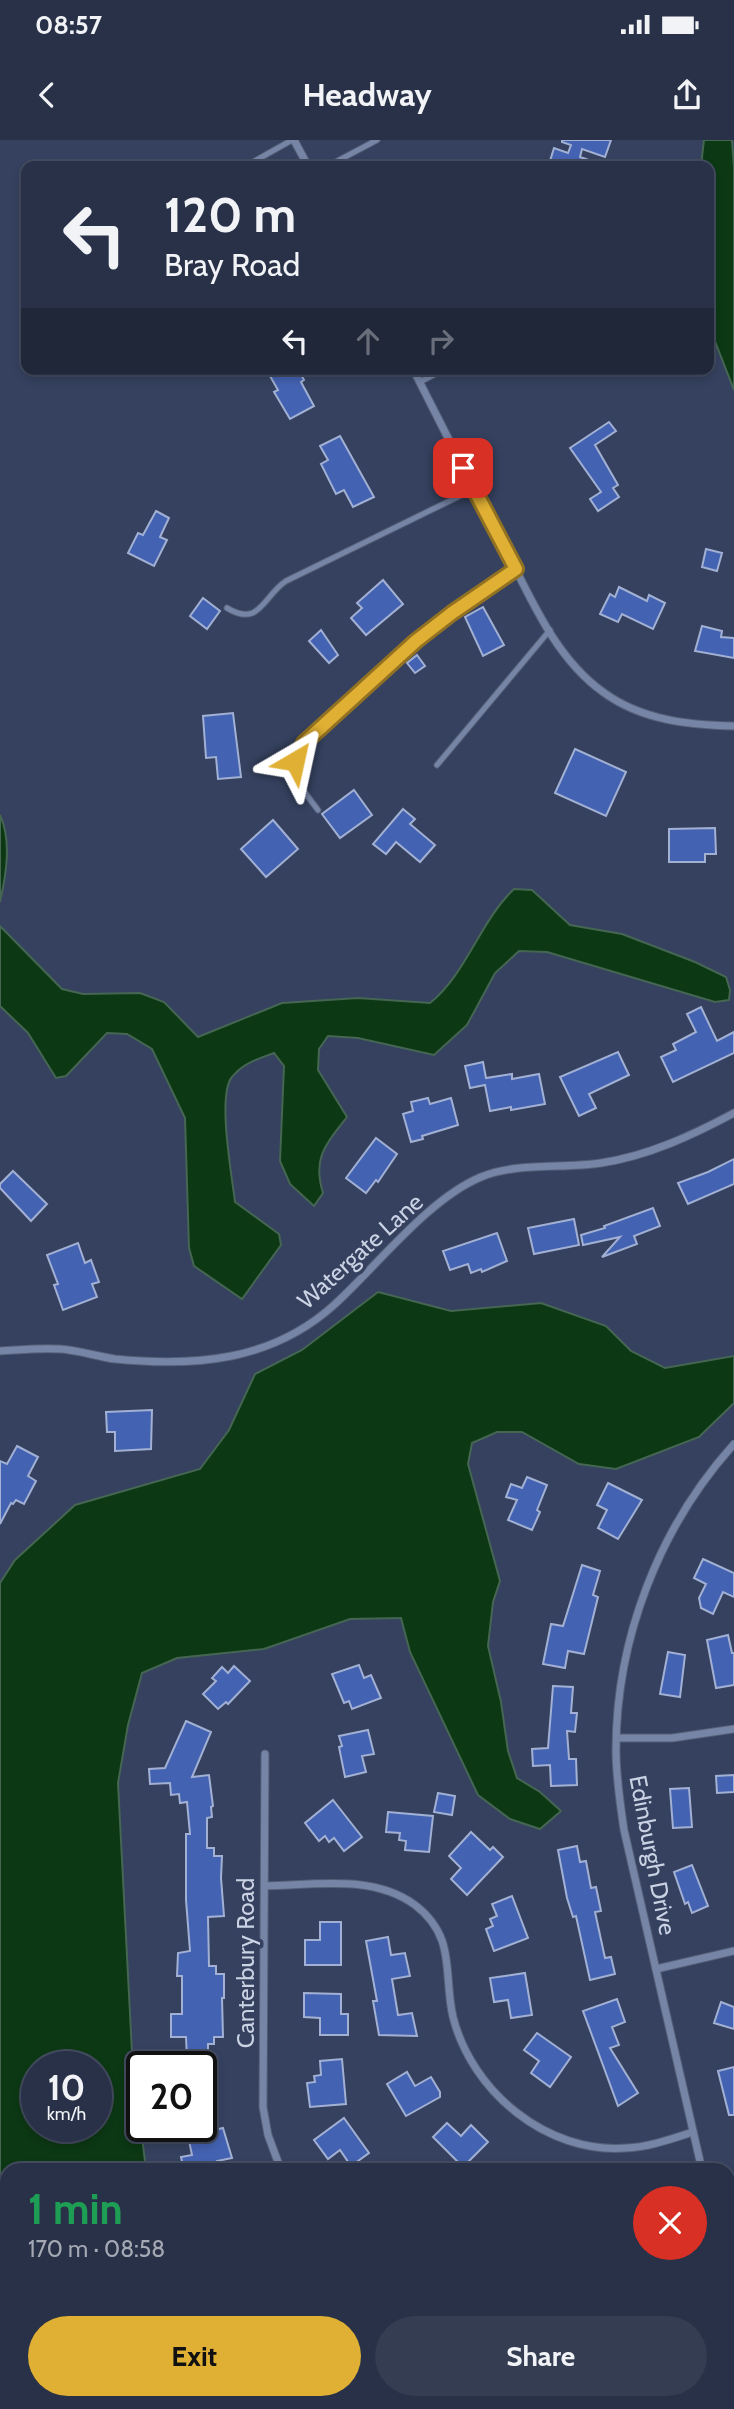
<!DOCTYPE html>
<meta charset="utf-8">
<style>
body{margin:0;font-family:Cabin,sans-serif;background:#343d52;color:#f1f3f6;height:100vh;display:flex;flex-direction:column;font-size:26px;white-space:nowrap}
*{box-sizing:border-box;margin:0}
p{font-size:23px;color:#a5a9b4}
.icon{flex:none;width:38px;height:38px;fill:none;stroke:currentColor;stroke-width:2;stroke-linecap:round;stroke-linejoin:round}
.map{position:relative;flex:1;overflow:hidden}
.drawer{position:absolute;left:0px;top:2023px;width:735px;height:247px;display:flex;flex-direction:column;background:#283147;border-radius:21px 21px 0 0;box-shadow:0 4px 10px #0003,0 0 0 2px #444c60}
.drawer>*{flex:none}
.top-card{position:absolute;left:21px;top:21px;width:693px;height:214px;border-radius:14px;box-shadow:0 4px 10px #0003,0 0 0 2px #444c60;background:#283147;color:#f1f3f6;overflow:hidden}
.speed{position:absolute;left:21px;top:1911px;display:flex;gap:14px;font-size:35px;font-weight:700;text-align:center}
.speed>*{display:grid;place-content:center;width:91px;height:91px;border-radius:50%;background:#283147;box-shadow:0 4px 10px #0003,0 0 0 2px #444c60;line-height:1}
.speed small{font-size:18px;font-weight:400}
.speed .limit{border:4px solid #111;border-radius:10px;background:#fff;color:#111}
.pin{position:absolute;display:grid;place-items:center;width:60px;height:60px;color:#fff;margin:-30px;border-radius:14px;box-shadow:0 4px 10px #0006}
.me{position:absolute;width:77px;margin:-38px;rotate:36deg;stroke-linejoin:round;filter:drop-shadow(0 0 5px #0008)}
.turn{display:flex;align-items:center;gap:24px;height:147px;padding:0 28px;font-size:32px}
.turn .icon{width:91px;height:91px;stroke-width:2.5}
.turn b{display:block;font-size:49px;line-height:60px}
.lanes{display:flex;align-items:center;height:66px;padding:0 28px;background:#0003;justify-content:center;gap:35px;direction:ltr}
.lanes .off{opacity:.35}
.round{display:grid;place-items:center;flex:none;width:74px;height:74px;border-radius:37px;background:#343d52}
.headline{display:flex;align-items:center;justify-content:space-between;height:119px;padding:0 28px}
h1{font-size:42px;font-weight:700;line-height:52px;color:#1e9e55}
.primary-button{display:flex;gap:14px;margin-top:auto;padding:14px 28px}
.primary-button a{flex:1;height:80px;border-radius:42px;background:#e0b034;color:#111;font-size:28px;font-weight:700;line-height:80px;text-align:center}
.primary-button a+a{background:#343d52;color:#f1f3f6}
.status{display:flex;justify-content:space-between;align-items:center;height:49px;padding:0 35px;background:#283147;direction:ltr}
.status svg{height:19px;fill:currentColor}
header{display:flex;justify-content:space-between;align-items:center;height:91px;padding:0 28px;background:#283147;font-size:32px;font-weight:700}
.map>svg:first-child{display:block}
.water{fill:#0c3814;stroke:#456652;stroke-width:2;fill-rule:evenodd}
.building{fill:#4462b2;stroke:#a1b0d3;stroke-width:2}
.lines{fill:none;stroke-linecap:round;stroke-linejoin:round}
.lane-casing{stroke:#545e77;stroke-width:7}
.street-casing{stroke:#545e77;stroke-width:9}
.lane{stroke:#7684a5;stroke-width:5}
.street{stroke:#7684a5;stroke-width:7}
.route-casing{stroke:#927222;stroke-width:18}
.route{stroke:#e0b034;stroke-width:12}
.labels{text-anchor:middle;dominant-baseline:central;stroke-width:7;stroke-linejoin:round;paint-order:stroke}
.street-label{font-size:24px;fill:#cad2e4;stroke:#35415f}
</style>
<div class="status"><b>08:57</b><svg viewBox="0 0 49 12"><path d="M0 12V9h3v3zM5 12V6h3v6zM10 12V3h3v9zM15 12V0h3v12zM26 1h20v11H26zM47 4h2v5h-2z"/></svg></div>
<header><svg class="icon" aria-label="back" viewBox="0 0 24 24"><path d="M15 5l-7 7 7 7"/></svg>Headway<svg class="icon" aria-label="share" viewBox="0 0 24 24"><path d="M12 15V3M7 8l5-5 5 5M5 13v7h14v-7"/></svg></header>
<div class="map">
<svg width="734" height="2269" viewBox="0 0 734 2269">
<rect width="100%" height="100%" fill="#35415f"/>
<g class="water">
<polygon points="704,0 732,0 734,28 734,250 709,186 709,26 701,26"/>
<path d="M0 675C12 701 6 735 0 762Z"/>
<path d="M514 749 532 750 570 785 622 794 695 822 726 837 730 850 729 860 715 862 547 812 519 811 495 833 467 885 434 915 358 898 328 896 319 909 318 930 347 977C326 1004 312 1018 323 1053L314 1066 290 1044 280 1021 284 926 274 913C258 919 243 923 232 937 217 955 232 1036 235 1062L279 1094 281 1105 242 1159 194 1126 189 1108 185 978 152 909 127 894 107 893 66 936 56 938 28 893 0 866V786L62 849 83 854 140 853 164 862 198 897 282 863 358 858 430 863C467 833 480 781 514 749Z"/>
<path d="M378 1152 451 1171 541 1163 606 1186 631 1211 665 1228 734 1216V1263L699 1297 616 1329 579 1324 522 1292H497L472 1303 468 1324 500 1441 493 1462 488 1506 501 1562 508 1611 517 1638 540 1652 561 1671 540 1689 510 1679 478 1655 410 1512 401 1478 350 1479 264 1509 177 1518 142 1533 128 1585 118 1643 132 1912 146 2030H7V2263H347L353 2269H0V1443L15 1420 75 1365 200 1329 229 1290 255 1234 302 1210ZM37 1927H96V1986H37Z"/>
</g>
<g class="building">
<polygon points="562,0 611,0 605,17 582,9 580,17 601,24 600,26 563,26 550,21 554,8 568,13 571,5 562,2"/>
<polygon points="266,229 298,229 304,240 301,242 314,266 290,279 274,252 278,250"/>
<polygon points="609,282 616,291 595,305 618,345 613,348 619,357 598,371 590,359 601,352 570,308"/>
<polygon points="340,296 374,357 353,367 344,350 336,354 321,324 328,320 320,306"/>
<polygon points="156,371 169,378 160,397 167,400 154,426 128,413 138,393 143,395"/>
<polygon points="706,409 722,413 717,431 702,427"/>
<polygon points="383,440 403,464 366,495 351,478 362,468 357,463"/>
<polygon points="619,447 647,461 649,455 665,463 653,489 622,474 618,482 600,474 610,454 615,457"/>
<polygon points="203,458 220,471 207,489 190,476"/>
<polygon points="483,467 504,505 483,516 465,477"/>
<polygon points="702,486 722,491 721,497 734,498 734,518 695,511"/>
<polygon points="321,490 338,515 329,523 309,501"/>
<polygon points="417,515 425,526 415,533 407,523"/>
<polygon points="233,573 241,637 218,639 216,617 206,618 203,576"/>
<polygon points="575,609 626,632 606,676 555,653"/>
<polygon points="354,650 372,675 340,698 322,674"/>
<polygon points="403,669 415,679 410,684 435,705 420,722 396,702 386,714 373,704"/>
<polygon points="273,680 298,709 266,737 241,709"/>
<polygon points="715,688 716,714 705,714 705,722 669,722 669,689"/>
<polygon points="701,867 717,901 734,892 734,913 673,942 661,917 676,910 673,904 696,892 687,874"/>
<polygon points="618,912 629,935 589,954 596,968 579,976 560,937"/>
<polygon points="483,922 486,938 512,934 512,939 539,934 545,964 511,970 511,967 490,971 485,945 470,948 465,926"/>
<polygon points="428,958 430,964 451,958 458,985 422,996 423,999 411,1002 403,974 413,971 411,962"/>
<polygon points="376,998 397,1014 378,1042 376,1040 366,1053 346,1038"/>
<polygon points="734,1019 734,1044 688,1064 678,1043 708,1032"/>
<polygon points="13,1031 47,1064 31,1081 0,1048 0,1044"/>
<polygon points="653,1068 660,1086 634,1096 637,1104 602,1117 620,1097 583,1105 581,1095 605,1088 604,1086"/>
<polygon points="574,1079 579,1105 534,1114 528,1088"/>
<polygon points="497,1093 507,1121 482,1132 481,1129 471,1133 468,1124 450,1130 443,1111"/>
<polygon points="78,1103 85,1123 91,1120 99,1142 92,1144 97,1157 63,1170 54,1145 58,1144 47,1115"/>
<polygon points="152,1270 151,1309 115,1311 115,1292 107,1292 106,1272"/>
<polygon points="17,1306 38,1317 28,1336 36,1341 24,1364 16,1360 13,1364 11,1363 0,1384 0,1321 7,1324"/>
<polygon points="527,1337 547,1345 537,1370 540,1372 532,1390 508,1380 517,1360 506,1357 511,1344 522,1348"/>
<polygon points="608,1343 642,1360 618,1399 598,1388 607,1370 597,1365"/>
<polygon points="703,1419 734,1433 734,1457 723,1452 713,1474 701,1468 699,1458 706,1444 694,1438"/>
<polygon points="582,1425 600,1431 593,1455 598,1457 584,1514 568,1511 565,1528 543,1524 551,1484 563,1486"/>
<polygon points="728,1495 732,1513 734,1513 734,1545 716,1548 707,1500"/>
<polygon points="668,1512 685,1515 680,1557 660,1554"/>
<polygon points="359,1525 364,1538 371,1535 381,1558 352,1569 349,1561 344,1563 332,1534"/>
<polygon points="234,1526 250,1541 228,1564 226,1562 218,1569 203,1554 216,1541 212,1538 222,1527 228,1533"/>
<polygon points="553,1546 573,1547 571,1573 577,1573 575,1592 567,1591 569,1619 576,1619 577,1645 551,1646 550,1625 533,1626 532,1609 548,1608"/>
<polygon points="186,1581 211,1592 192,1637 209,1635 213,1666 211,1667 212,1677 207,1678 207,1708 214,1708 214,1716 222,1716 221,1738 224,1776 208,1777 209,1826 216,1826 216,1834 224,1834 224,1858 222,1858 223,1897 214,1897 214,1904 208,1904 208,1918 187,1919 186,1897 171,1897 171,1874 182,1874 182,1836 177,1836 178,1813 190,1811 186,1760 186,1694 190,1694 187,1662 180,1663 179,1654 171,1655 170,1643 150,1644 149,1629 165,1628"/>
<polygon points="368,1590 374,1614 362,1616 366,1632 345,1637 339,1607 342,1606 339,1596"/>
<polygon points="734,1635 734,1652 717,1653 716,1636"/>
<polygon points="689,1648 692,1687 673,1688 670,1649"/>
<polygon points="438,1653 455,1656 452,1675 434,1672"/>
<polygon points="333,1660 362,1697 344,1711 334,1698 329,1702 325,1696 319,1701 305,1683"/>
<polygon points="388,1672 433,1676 429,1712 405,1710 406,1701 399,1700 400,1693 386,1692"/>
<polygon points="471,1692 490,1710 493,1707 503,1717 467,1755 451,1739 461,1728 449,1716"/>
<polygon points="577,1706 580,1722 586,1721 591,1748 596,1747 601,1771 595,1772 605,1818 611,1817 615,1834 590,1840 576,1776 573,1777 567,1758 558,1710"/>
<polygon points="692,1725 708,1766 692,1773 688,1762 685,1764 674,1732"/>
<polygon points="512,1756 528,1798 494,1811 486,1789 493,1786 490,1779 497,1776 492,1764"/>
<polygon points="320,1782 341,1782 341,1825 305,1825 305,1800 320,1800"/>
<polygon points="388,1797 391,1815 405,1813 410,1836 392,1839 398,1875 412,1873 417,1896 379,1895 373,1861 377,1861 366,1801"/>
<polygon points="525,1833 532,1875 511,1878 508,1860 494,1862 490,1838"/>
<polygon points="304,1853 341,1854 341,1874 348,1874 348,1895 320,1895 320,1878 304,1877"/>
<polygon points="617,1859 625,1882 612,1887 619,1905 610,1908 638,1953 618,1966 583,1871"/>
<polygon points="721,1862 734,1867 734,1889 714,1883"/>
<polygon points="537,1893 571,1917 550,1947 531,1933 539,1921 524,1910"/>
<polygon points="342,1919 346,1964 310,1967 307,1943 315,1942 314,1936 321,1935 320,1921"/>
<polygon points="734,1927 734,1975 729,1975 718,1931"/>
<polygon points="407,1932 415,1946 431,1937 440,1952 440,1957 406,1976 387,1944"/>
<polygon points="215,1934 218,1957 201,1959 201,1936"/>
<polygon points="344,1978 369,2013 351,2026 340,2010 328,2019 314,2000"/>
<polygon points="447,1983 461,1996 471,1985 488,2002 463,2027 433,1997"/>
<polygon points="223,1988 232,2018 217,2021 219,2030 184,2030 181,2017 192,2015 188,1996"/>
</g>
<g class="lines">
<g class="lane-casing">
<g id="lane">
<polyline points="246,26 292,0"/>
<polyline points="328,26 377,0"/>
<polyline points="100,231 104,229"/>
<polyline points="420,242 445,229"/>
<path d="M227 468C260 488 263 456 286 441L474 349"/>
<polyline points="437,625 550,490"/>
<path d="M318 670C301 647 283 631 304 603L416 501 452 473 516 430"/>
</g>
</g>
<g class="street-casing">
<g id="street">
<polyline points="294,0 308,26"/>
<path d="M413 229C443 288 472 346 503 404 530 456 554 517 603 552 641 580 688 585 734 586"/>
<path d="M0 1211C22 1210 47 1207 69 1210 84 1212 100 1217 115 1219 195 1227 272 1221 334 1165 377 1126 428 1059 481 1037 518 1022 562 1029 601 1023 648 1016 693 995 734 973"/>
<polyline points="617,1598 672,1598 734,1589"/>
<polyline points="265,1614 263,1967 268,1995 281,2030"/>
<path d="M265 1746C314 1745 373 1734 415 1765 457 1797 443 1834 453 1877 472 1952 547 2014 626 2008 649 2007 671 1999 693 1992"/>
<polyline points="656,1829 734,1811"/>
<path d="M702 2030 624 1690C620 1663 616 1637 616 1610 616 1499 659 1387 734 1304"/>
<polyline points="728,2156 730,2190 728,2210"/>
<polyline points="527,2263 534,2269"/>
<polyline points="709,2269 711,2263"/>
</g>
</g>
<use href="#lane" class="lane"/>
<use href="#street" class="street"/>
</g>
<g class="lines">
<g class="route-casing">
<polyline id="route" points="295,621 304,603 416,501 452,473 516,429 463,328"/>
</g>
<use href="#route" class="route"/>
</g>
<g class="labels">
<g class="street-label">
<text transform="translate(360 1111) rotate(-42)">Watergate Lane</text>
<text transform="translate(653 1715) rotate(79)">Edinburgh Drive</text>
<text transform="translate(245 1823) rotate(-90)">Canterbury Road</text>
</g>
</g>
</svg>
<div class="speed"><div>10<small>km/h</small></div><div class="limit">20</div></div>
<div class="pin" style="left:463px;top:328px;background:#d93025"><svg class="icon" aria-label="arrive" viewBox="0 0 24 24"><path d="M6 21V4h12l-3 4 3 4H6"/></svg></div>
<svg class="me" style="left:295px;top:621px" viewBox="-20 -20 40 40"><path d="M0-17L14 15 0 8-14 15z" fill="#e0b034" stroke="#fff" stroke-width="4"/></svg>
<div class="top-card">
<div class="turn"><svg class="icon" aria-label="left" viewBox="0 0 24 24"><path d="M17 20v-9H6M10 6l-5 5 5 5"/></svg><div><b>120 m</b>Bray Road</div></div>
<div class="lanes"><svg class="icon" aria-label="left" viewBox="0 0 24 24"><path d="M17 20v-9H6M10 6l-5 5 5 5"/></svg><svg class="icon off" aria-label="ahead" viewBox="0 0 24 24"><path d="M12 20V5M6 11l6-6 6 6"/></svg><svg class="icon off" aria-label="right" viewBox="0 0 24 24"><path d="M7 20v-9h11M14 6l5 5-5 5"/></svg></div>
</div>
<section class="drawer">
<div class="headline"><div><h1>1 min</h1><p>170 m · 08:58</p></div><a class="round" style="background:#d93025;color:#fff"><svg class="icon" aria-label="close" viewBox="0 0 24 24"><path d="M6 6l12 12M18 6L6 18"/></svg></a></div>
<div class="primary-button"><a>Exit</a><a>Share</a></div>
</section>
</div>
